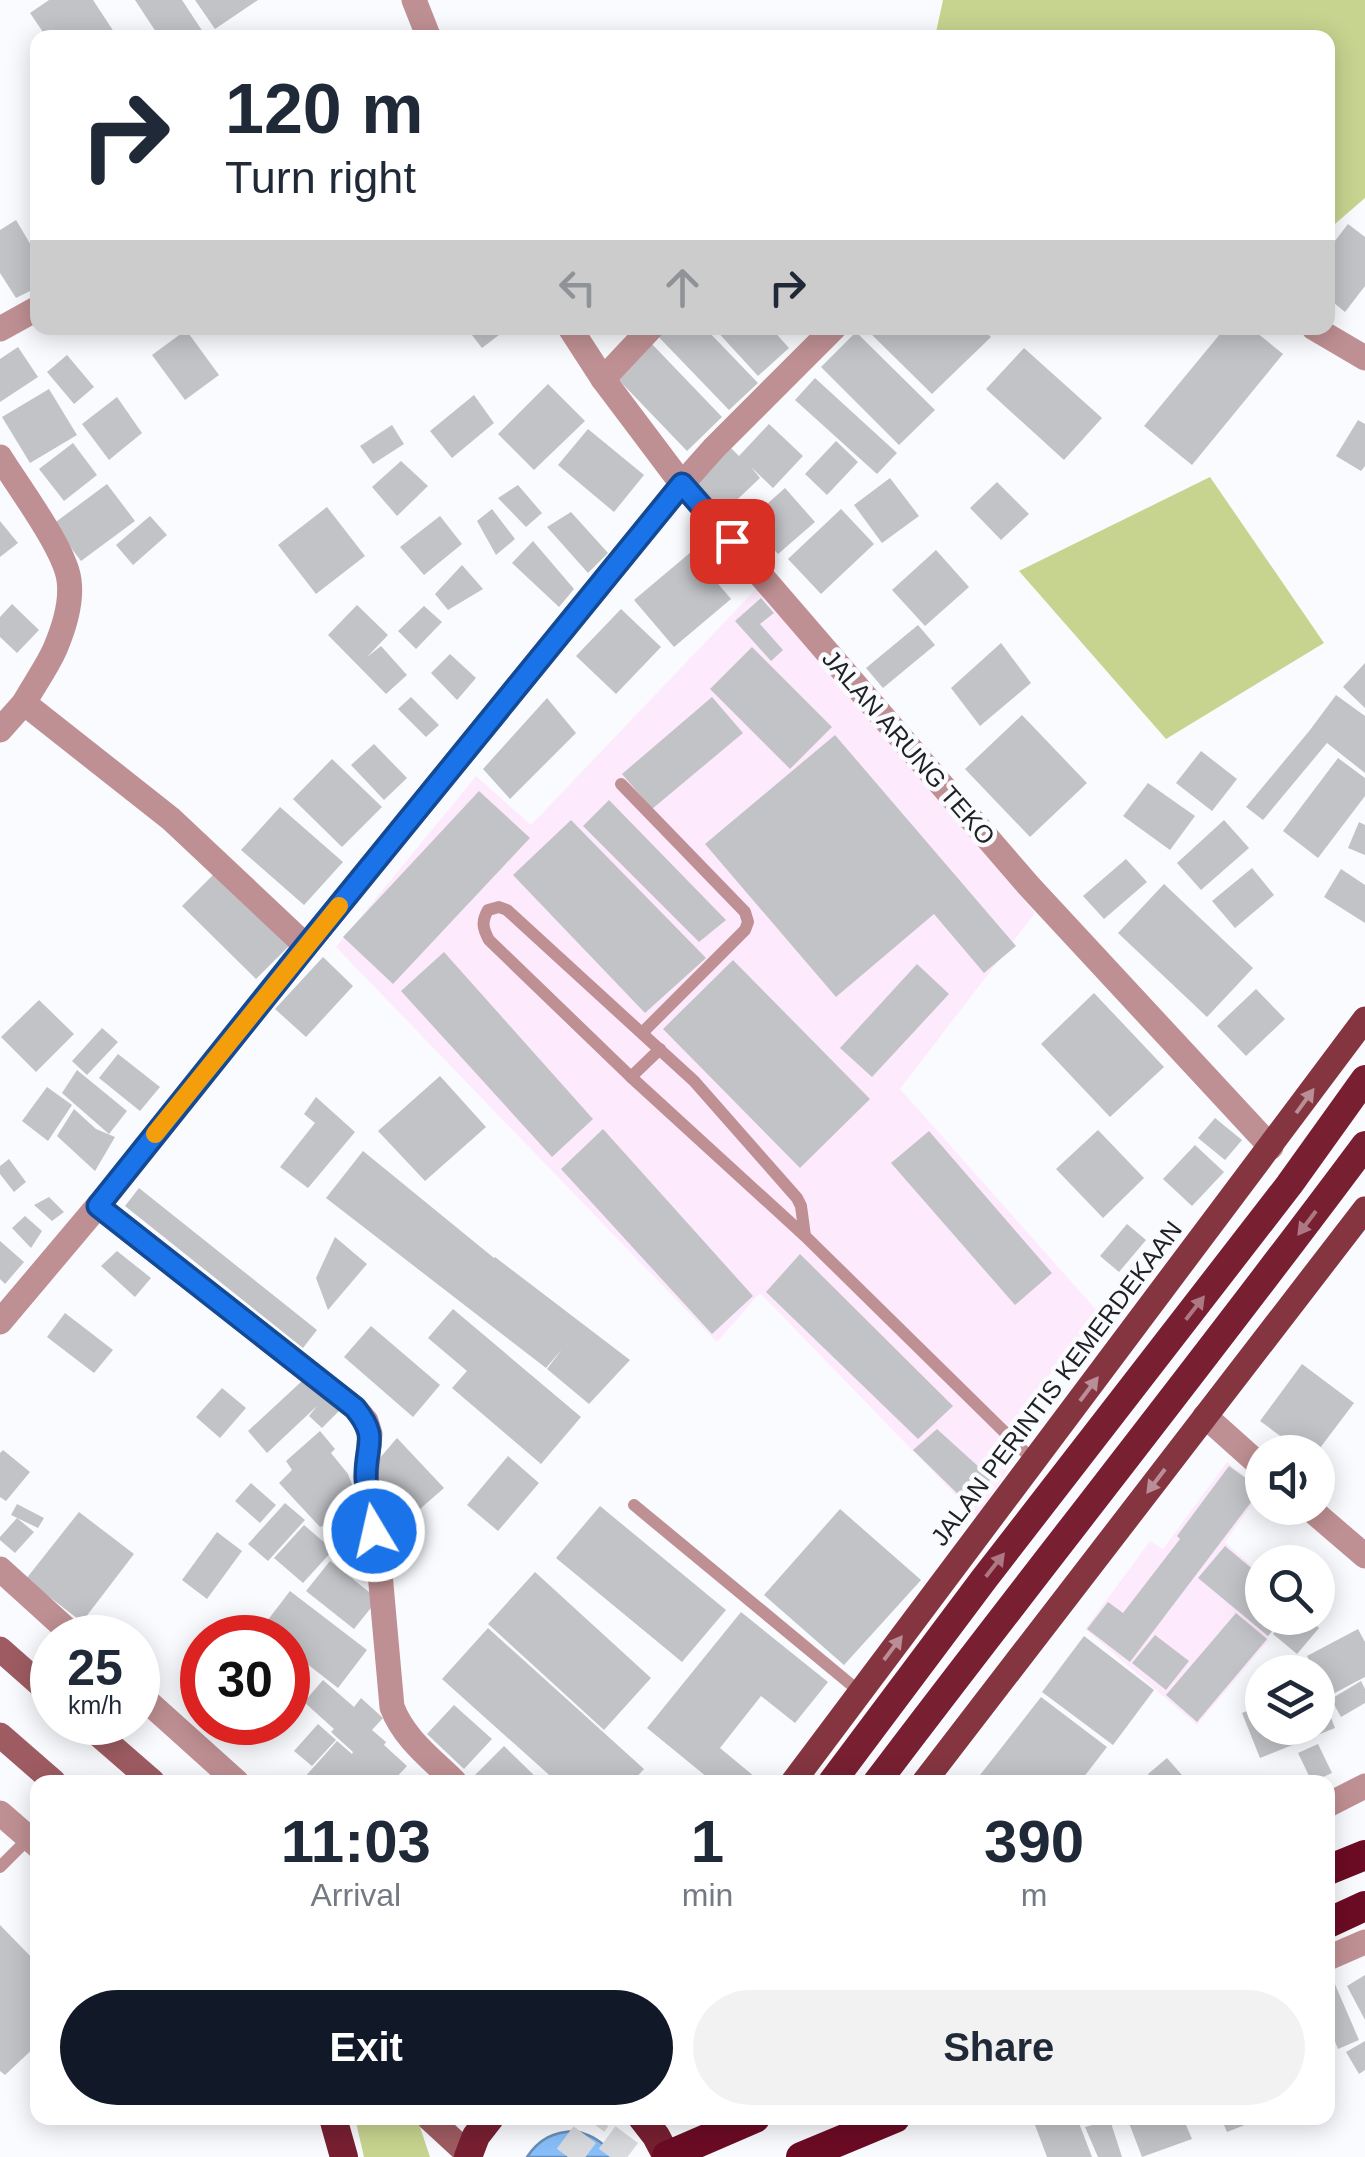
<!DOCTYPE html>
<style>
body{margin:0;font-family:Helvetica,sans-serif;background:#f2f2f3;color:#1f2937;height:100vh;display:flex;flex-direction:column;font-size:38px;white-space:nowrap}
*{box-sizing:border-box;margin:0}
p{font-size:32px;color:#747a83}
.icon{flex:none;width:55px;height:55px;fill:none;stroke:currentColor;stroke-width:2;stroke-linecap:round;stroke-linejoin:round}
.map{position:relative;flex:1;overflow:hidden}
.drawer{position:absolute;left:30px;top:1775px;width:1305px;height:350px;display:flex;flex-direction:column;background:#fff;border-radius:20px;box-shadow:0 5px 25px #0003}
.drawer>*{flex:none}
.banner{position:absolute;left:30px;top:30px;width:1305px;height:305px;border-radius:20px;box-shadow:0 5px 25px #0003;background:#fff;color:#1f2937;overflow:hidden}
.buttons{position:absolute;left:1245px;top:1435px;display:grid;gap:20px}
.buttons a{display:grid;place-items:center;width:90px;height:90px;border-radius:50%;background:#fff;box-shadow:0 5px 25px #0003;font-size:50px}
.speed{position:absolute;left:30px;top:1615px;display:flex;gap:20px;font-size:50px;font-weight:700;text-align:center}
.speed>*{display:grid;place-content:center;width:130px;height:130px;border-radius:50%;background:#fff;box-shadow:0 5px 25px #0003;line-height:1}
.speed small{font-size:25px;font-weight:400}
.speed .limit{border:15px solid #d22;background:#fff;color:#111}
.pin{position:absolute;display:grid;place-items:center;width:85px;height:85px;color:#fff;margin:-42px;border-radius:20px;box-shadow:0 5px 15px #0006}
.me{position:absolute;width:110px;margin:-55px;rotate:351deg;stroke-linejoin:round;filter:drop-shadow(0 0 8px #0008)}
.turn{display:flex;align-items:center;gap:35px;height:210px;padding:0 30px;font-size:45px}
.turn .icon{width:130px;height:130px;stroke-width:2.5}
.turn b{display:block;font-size:70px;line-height:85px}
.lanes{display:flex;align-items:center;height:95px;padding:0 30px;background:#0003;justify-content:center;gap:50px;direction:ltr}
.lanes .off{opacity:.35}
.eta{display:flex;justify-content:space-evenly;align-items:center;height:170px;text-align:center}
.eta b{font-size:60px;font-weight:700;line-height:70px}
.action{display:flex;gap:20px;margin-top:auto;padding:20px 30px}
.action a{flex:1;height:115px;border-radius:60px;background:#111827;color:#fff;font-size:40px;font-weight:700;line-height:115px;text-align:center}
.action a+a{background:#f2f2f3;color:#1f2937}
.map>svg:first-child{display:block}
.education{fill:#fdebfd}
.green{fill:#c7d48f}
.water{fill:#88bef9;stroke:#688fb8;stroke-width:2.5}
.building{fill:#c2c3c7}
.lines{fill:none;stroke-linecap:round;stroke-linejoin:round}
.trunk-tunnel{stroke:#d9dade;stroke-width:28;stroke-dasharray:28 14;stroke-linecap:butt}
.service{stroke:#bf9093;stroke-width:12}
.minor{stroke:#bf9093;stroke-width:25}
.tertiary{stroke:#bf9093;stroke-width:25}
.secondary{stroke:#9e5c62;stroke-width:25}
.primary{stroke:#843540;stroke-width:25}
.trunk{stroke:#782032;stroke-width:28}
.motorway{stroke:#6c0b24;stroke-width:30}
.oneway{fill:#b98e96}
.oneway2{fill:#ac7884}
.route-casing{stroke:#114b97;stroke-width:25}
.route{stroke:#1a73e8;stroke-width:18}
.slow{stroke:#f59e0b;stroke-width:18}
.labels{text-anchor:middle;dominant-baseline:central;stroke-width:9;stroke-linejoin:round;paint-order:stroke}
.street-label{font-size:25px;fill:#1f2021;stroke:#fafbff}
</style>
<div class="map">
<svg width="1365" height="2157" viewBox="0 0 1365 2157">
<rect width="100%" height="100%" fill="#fafbff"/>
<g class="education">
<polygon points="758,587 1035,913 900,1089 1099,1313 1022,1409 1036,1427 977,1517 760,1293 717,1342 336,947 476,776 531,825"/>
<polygon points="1227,1462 1262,1490 1225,1542 1262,1575 1262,1618 1284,1618 1267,1638 1269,1640 1197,1725 1085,1629 1150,1541 1163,1549"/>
</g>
<g class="green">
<polygon points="943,0 1365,0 1365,198 1328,230 1328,38 935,37"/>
<polygon points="1210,477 1324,643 1166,739 1019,571"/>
<polygon points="355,2118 417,2118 430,2157 364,2157"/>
</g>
<path class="water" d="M575 2131C591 2135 604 2141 613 2157H527C539 2139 553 2132 575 2131Z"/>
<g class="building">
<polygon points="49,0 93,0 118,38 47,38 30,13"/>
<polygon points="135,0 182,0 207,38 160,38"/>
<polygon points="195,0 258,0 215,29"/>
<polygon points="16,220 38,257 38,287 16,298 0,273 0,230"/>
<polygon points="1348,224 1365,237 1365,286 1345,312 1328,298 1328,250"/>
<polygon points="471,328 508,328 482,348 468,330"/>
<polygon points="653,328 705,328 758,383 729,410 651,329"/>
<polygon points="714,328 771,328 789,348 758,376"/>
<polygon points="865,328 982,328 991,337 932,394"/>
<polygon points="1225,328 1251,328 1283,354 1192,465 1144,426"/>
<polygon points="186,330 219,375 185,400 152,355"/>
<polygon points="856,332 935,410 899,445 821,367"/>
<polygon points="650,342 722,417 687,451 614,375"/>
<polygon points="18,347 38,377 0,402 0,359"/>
<polygon points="1024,348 1102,418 1064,460 986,389"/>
<polygon points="67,355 94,387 74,404 47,372"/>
<polygon points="815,378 897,453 877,474 795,400"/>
<polygon points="548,384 585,421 534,470 498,434"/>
<polygon points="49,389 77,435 30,463 2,417"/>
<polygon points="474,395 494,423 452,458 430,431"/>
<polygon points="117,397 142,433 109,460 82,424"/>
<polygon points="1358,420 1365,424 1365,466 1361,471 1336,456"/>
<polygon points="769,424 803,456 773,488 751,467 760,478 723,513 694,483 730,447 739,456"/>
<polygon points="392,425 404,444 373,464 360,446"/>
<polygon points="588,429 644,475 614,512 558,465"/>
<polygon points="836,441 858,462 827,495 805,474"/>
<polygon points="73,443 97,475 64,501 39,469"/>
<polygon points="401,461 428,486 397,516 372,487"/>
<polygon points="890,478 919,516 882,543 854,505"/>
<polygon points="997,482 1029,514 1001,540 970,508"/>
<polygon points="107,484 135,521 81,561 53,524"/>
<polygon points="518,485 542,513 526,527 498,498"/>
<polygon points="785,488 815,522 778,554 748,521"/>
<polygon points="327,507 365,556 316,594 278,545"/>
<polygon points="492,509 515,539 496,555 477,521"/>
<polygon points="841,509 874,544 821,594 788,559"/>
<polygon points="571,512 608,553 588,573 547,527"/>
<polygon points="150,516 167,535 133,565 116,545"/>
<polygon points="440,516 462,544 424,575 400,547"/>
<polygon points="0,521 18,543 0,557"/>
<polygon points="533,541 574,589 559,607 512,563"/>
<polygon points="936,550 969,587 925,626 892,590"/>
<polygon points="691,552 731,599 674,647 634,600"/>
<polygon points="462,565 483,589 448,610 435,594"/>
<polygon points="761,598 774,613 760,624 783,650 771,661 735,621"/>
<polygon points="12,604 39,630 17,653 0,637 0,617"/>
<polygon points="357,605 388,635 367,657 381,646 407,675 386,694 328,635"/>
<polygon points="424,606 442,622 416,649 398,631"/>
<polygon points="621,609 661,647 616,694 576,656"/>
<polygon points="918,625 935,645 883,688 866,668"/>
<polygon points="1001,643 1031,683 980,726 951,688"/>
<polygon points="752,647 832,727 790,769 710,689"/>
<polygon points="450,654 476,678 457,700 431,673"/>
<polygon points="1365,663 1365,708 1343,687"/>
<polygon points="1336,695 1365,716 1365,773 1327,743 1263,820 1246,807 1310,730"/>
<polygon points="411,697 439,725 426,737 398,709"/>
<polygon points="712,697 743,733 652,809 622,774"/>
<polygon points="547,698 576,733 510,799 483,769"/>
<polygon points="1022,715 1087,783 1030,837 965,769"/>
<polygon points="835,735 1016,946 984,973 934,914 836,997 705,844"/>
<polygon points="374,744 407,778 384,800 351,765"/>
<polygon points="1201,751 1237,779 1212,811 1176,783"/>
<polygon points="1338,758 1365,778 1365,796 1318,858 1283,831"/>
<polygon points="332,759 382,807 342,847 293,799"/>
<polygon points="1148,783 1195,816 1170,850 1123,816"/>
<polygon points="479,791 530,838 393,984 343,937"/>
<polygon points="609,800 726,920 699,942 583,826"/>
<polygon points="280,807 343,862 304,905 241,850"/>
<polygon points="571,820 706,958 645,1013 513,875"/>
<polygon points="1224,820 1249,848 1201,890 1177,863"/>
<polygon points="1359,822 1365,825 1365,855 1348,848"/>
<polygon points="1126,859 1147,882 1104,919 1083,896"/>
<polygon points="1252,868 1274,895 1235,928 1212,901"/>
<polygon points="1341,869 1365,885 1365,923 1324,897"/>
<polygon points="214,874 289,946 256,979 182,906"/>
<polygon points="1164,884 1253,968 1207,1017 1118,933"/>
<polygon points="444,952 593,1119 552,1157 401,991"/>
<polygon points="323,957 353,986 306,1037 275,1009"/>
<polygon points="733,960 870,1099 800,1168 663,1029"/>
<polygon points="917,964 949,994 872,1077 840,1048"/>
<polygon points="1256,989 1285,1019 1246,1056 1217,1026"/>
<polygon points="1094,993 1164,1067 1110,1117 1041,1044"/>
<polygon points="39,1000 74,1034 36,1072 1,1037"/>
<polygon points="102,1028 118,1042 87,1075 72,1061"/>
<polygon points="118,1054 160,1087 140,1111 99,1078"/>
<polygon points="77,1070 127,1111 109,1134 62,1093"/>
<polygon points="440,1076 486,1127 425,1181 378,1131"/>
<polygon points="47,1087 72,1105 48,1141 22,1121"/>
<polygon points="316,1097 355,1132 308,1188 280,1167 315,1123 304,1114"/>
<polygon points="74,1109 96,1129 115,1137 95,1171 57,1136"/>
<polygon points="1215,1118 1242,1140 1225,1160 1198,1138"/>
<polygon points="603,1129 753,1296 712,1334 561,1169"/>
<polygon points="1098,1130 1144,1178 1103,1218 1056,1169"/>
<polygon points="929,1131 1052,1273 1015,1305 891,1163"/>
<polygon points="1195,1145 1224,1172 1192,1206 1163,1179"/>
<polygon points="363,1151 494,1258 495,1257 630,1360 589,1404 547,1369 562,1349 546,1368 326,1198"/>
<polygon points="9,1159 26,1182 14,1192 0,1174 0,1166"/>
<polygon points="139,1188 317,1330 303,1348 125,1206"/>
<polygon points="49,1197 64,1212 52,1221 34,1205"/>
<polygon points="25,1216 42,1231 31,1248 12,1228"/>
<polygon points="1127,1224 1146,1240 1119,1272 1100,1256"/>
<polygon points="335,1237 367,1264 328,1310 316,1278"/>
<polygon points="0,1241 24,1262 5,1284 0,1279"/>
<polygon points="117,1251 151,1278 135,1297 101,1266"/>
<polygon points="800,1254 953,1406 918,1439 766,1292"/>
<polygon points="453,1309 581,1417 541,1464 452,1388 467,1371 428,1338"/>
<polygon points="65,1313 113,1350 94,1373 47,1337"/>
<polygon points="371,1326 440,1385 413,1417 344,1357"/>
<polygon points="1302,1364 1354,1403 1317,1452 1302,1452 1260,1421"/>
<polygon points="302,1381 339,1411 322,1428 309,1416 317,1406 267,1453 248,1431"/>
<polygon points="222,1388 246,1408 220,1438 196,1417"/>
<polygon points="937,1429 991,1478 972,1508 913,1450"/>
<polygon points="320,1431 335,1449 331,1453 348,1474 361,1508 320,1527 279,1483 292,1470 286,1461"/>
<polygon points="397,1438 444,1488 413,1515 367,1473"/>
<polygon points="3,1450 30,1472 6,1501 0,1497 0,1453"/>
<polygon points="508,1456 539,1483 498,1531 467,1505"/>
<polygon points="1229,1466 1261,1489 1130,1662 1087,1629 1108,1602 1123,1613 1180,1539 1177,1536"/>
<polygon points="251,1483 276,1505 260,1523 235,1501"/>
<polygon points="285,1503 305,1520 268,1561 248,1544"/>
<polygon points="17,1504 44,1518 38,1528 11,1515"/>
<polygon points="600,1506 726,1610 682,1662 556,1558"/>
<polygon points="840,1509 921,1580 844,1665 764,1595"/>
<polygon points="79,1512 134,1554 82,1622 26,1579"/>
<polygon points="17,1518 34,1532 15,1553 0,1540 0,1537"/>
<polygon points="346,1519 364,1540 345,1556 327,1535"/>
<polygon points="304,1525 333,1550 303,1583 274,1558"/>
<polygon points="217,1532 242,1551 207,1599 182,1580"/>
<polygon points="1225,1546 1262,1577 1262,1618 1283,1618 1268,1636 1198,1578"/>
<polygon points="330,1561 378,1599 354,1629 306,1591"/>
<polygon points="535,1572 651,1678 604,1730 488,1624"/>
<polygon points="290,1591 367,1650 338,1688 288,1649 288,1638 272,1638 261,1629"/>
<polygon points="741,1612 828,1682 795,1723 761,1696 720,1748 761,1782 713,1782 647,1728"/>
<polygon points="1236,1613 1267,1639 1197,1722 1166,1695"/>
<polygon points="1287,1618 1307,1618 1319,1628 1297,1654 1273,1634"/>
<polygon points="488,1628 644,1769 632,1782 557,1782 442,1679"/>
<polygon points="1358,1629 1365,1642 1365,1677 1329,1696 1307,1656"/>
<polygon points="1155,1635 1189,1661 1166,1690 1132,1663"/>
<polygon points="1084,1636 1154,1690 1113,1745 1042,1692"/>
<polygon points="323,1680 354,1707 361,1698 383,1718 372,1730 386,1742 384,1745 407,1766 392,1782 331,1782 327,1779 325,1782 307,1782 303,1779 337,1741 352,1754 353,1752 331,1732 334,1729 304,1702"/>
<polygon points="1361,1681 1365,1689 1365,1703 1341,1717 1331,1699"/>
<polygon points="1318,1684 1335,1728 1260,1758 1242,1713 1262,1705 1262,1728 1318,1728"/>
<polygon points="1041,1697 1107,1747 1080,1782 990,1782 980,1775"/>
<polygon points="454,1705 492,1739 464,1769 427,1734"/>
<polygon points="318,1724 336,1740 312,1766 294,1751"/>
<polygon points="1318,1744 1332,1773 1312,1782 1298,1753"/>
<polygon points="504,1746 541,1782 468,1782"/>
<polygon points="1167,1758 1188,1782 1155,1782 1148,1774"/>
<polygon points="0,1925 38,1964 38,2044 5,2075 0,2071"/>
<polygon points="1331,1975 1359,2040 1338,2049 1328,2024 1328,1977"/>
<polygon points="1365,1975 1365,2020 1347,1986"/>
<polygon points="1365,2041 1365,2070 1359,2074 1346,2052"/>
<polygon points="1056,2118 1077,2118 1092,2157 1047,2157 1035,2125"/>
<polygon points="1144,2118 1183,2118 1192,2139 1142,2157 1129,2123"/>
<polygon points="1221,2118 1253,2118 1255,2121 1227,2132"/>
<polygon points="1110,2120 1122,2157 1098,2157 1085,2127"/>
</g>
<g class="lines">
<g class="trunk-tunnel">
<polyline points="568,2157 597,2118"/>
<polyline points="610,2157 639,2118"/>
</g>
<g class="service">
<polyline points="621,784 745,912 748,922 745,930 642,1033"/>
<polyline points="631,1077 660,1049"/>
<path d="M805 1236 801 1206 797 1198 694 1081 507 910 499 907 488 910C481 922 483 929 489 940L631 1077 805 1236 1034 1461"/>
<polyline points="634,1505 860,1692"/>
<polyline points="0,1867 29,1838"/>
</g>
<g class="minor">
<polyline points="414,0 429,38"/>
<polyline points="570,328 603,379 682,484 1028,885 1271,1147"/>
<polyline points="1314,328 1365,358"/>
<polyline points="0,329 38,308"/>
<polyline points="603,379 651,328"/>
<path d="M0 457C18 486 65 549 69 580 72 602 64 628 55 649 47 667 34 685 24 703"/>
<polyline points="0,730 24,703 171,819 306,946"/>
<path d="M98 1206 355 1408 366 1421 370 1434 366 1477 378 1551 392 1707C404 1739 432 1759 455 1782"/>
<polyline points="0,1322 107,1195 306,946 682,484 714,448 834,328"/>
<polyline points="1205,1416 1262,1467"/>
<polyline points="1309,1508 1365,1556"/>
<polyline points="0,1569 76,1638"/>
<polyline points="138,1693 237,1782"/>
<polyline points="0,1813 38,1846"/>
</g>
<g class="tertiary">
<polyline points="1328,1805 1365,1786"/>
<polyline points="1328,1958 1365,1942"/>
</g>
<g class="secondary">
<polyline points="0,1649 52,1695"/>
<polyline points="84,1722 153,1782"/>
<polyline points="0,1735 54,1782"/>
<polyline points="429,2118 468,2154"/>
</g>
<g class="primary">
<polyline points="793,1782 1365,1019"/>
<polyline points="924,1782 1365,1209"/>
</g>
<g class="trunk">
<polyline points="832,1782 984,1579 1289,1185 1365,1079"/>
<path d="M877 1782C1038 1569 1205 1360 1365 1145"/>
<polyline points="333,2118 344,2157"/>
<polyline points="642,2118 656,2136 667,2157"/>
<polyline points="468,2157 476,2136 490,2118"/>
</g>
<g class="motorway">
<polyline points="1328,1870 1365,1855"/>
<polyline points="1328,1923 1365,1906"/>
<polyline points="667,2156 755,2118"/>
<polyline points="801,2157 895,2118"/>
</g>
</g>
<defs><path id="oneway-solid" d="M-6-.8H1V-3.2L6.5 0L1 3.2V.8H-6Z" transform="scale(2.5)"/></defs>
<g class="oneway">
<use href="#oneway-solid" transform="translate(1305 1101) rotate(-54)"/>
<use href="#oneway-solid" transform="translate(1089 1389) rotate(-53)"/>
<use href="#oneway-solid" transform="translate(1156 1481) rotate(127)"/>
<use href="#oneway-solid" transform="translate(893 1648) rotate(-53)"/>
</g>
<g class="oneway2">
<use href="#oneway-solid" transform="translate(1307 1223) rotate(127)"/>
<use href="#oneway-solid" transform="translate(1195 1308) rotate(-52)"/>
<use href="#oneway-solid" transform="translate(995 1565) rotate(-52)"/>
</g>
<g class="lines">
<g class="route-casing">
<path id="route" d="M374 1531C371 1513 366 1493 366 1475 366 1443 379 1438 355 1408L98 1206 306 946 682 484 732 541"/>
</g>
<use href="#route" class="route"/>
<polyline class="slow" points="155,1134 339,906"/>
</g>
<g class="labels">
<g class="street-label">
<text transform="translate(909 747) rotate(49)">JALAN ARUNG TEKO</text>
<text transform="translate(1056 1383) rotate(-53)">JALAN PERINTIS KEMERDEKAAN</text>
</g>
</g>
</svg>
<div class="buttons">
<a><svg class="icon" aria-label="sound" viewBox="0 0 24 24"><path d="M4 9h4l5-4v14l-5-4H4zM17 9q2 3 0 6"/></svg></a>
<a><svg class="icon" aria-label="search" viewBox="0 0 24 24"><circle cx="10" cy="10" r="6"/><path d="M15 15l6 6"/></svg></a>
<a><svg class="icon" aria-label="layers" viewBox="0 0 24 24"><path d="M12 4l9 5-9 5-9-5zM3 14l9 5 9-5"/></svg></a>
</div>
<div class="speed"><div>25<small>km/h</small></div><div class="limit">30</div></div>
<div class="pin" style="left:732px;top:541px;background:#d93025"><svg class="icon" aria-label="arrive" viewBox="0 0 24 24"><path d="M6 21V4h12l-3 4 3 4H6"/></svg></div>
<svg class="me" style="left:374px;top:1531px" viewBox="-20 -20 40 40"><circle r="17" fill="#1a73e8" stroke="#fff" stroke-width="3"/><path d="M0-11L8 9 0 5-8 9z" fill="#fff"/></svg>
<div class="banner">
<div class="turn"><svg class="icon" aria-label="right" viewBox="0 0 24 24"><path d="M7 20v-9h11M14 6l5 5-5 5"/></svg><div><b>120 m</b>Turn right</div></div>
<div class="lanes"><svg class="icon off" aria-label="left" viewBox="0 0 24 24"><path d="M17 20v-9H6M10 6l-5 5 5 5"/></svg><svg class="icon off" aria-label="ahead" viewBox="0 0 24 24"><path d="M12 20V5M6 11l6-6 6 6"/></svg><svg class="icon" aria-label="right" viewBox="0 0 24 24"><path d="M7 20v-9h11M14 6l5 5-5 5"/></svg></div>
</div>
<section class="drawer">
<div class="eta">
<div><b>11:03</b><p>Arrival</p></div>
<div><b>1</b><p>min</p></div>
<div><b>390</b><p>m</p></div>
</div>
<div class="action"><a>Exit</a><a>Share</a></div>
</section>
</div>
